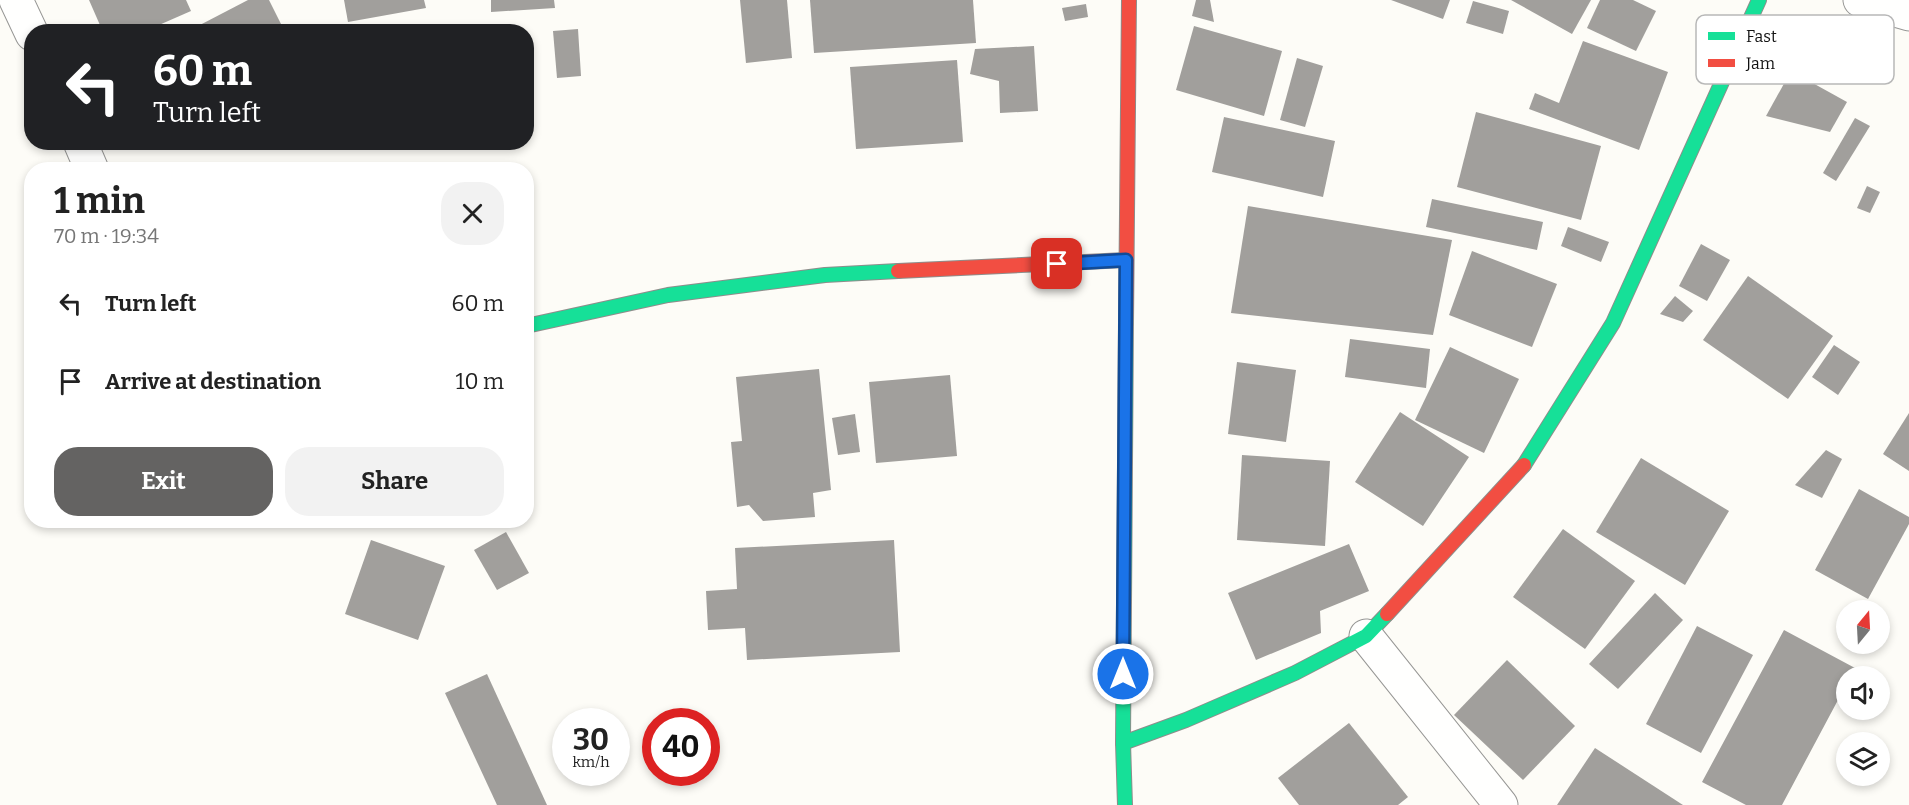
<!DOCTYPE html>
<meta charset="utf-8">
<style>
body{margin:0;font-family:Bitter,serif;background:#f2f2f2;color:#222;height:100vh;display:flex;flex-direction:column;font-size:22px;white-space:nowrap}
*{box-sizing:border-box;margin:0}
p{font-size:20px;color:#767676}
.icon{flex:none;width:33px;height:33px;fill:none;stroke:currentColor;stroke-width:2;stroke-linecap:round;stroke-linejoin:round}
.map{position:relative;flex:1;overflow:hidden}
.panel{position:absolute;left:24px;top:162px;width:510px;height:366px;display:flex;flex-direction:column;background:#fff;border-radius:24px;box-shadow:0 3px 9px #0003}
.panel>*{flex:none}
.hud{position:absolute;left:24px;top:24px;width:510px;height:126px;border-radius:24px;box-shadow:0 3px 9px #0003;background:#202124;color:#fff;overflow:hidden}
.needle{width:39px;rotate:18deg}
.buttons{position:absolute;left:1836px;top:600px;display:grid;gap:12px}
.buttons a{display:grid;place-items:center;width:54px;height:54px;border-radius:50%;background:#fff;box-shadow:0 3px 9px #0003;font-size:30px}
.speed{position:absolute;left:552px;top:708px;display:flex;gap:12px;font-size:30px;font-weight:700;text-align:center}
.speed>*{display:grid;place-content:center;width:78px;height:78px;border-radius:50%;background:#fff;box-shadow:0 3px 9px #0003;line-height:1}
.speed small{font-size:15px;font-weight:400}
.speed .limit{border:9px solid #d22;background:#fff;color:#111}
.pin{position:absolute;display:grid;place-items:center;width:51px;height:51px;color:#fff;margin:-26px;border-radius:12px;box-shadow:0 3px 9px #0006}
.me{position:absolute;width:66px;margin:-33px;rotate:0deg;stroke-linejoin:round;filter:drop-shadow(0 0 4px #0008)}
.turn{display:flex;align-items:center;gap:21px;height:126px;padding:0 30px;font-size:27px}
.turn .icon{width:78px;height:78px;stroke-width:2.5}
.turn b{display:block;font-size:42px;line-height:51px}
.round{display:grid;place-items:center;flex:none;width:63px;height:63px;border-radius:24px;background:#f2f2f2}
.summary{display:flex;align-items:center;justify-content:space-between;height:102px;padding:0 30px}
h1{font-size:36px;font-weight:700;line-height:45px}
.action{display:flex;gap:12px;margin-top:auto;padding:12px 30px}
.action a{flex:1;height:69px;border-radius:24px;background:#646362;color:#fff;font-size:24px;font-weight:700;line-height:69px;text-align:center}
.action a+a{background:#f2f2f2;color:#222}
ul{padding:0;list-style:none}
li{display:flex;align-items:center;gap:18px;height:78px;padding:0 30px}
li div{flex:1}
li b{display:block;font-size:22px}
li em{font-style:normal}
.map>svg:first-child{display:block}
.building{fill:#a19f9c}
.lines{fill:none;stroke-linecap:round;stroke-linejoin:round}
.street-casing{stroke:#979795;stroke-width:35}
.fast-casing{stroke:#8e8d8b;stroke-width:16}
.jam-casing{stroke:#8e8d8b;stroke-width:16}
.street{stroke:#fffffe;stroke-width:33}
.fast{stroke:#16e098;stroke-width:14}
.jam{stroke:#f24e42;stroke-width:14}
.route-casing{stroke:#114b97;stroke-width:15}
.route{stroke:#1a73e8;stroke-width:10}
.key{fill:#fff;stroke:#b8b8b8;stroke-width:1.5}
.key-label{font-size:16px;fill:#111}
</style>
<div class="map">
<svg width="1909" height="805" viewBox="0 0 1909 805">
<rect width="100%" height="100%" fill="#fdfcf7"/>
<g class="building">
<polygon points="89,0 186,0 191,11 143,32 103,32"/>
<polygon points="248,0 269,0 285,32 201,32 198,26"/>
<polygon points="344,0 424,0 426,8 348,22"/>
<polygon points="491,0 554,0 555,8 491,12"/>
<polygon points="740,0 787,0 792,58 746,63"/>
<polygon points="810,0 973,0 976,43 814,53"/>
<polygon points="1196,0 1210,0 1214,22 1192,16"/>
<polygon points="1391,0 1450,0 1443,19"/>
<polygon points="1511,0 1591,0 1572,34"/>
<polygon points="1600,0 1633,0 1656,11 1636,51 1587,28"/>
<polygon points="1473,1 1509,11 1503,34 1466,23"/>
<polygon points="1086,4 1088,17 1065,21 1062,8"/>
<polygon points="1194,26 1282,51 1264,116 1176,90"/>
<polygon points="578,29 581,76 557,78 553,31"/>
<polygon points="1583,41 1668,72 1639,150 1529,109 1535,93 1559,103"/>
<polygon points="1034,46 1038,111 1000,113 999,81 970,74 975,49"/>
<polygon points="1297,58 1323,66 1305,127 1280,120"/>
<polygon points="957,60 963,142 856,149 850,67"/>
<polygon points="1791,71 1847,102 1830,132 1766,116"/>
<polygon points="1476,112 1601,146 1581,220 1457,187"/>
<polygon points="1224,117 1335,141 1323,197 1212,172"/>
<polygon points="1855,118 1870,126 1836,181 1823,173"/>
<polygon points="1867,186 1880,192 1870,213 1857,208"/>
<polygon points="1432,199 1543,222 1537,250 1426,227"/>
<polygon points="1248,206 1452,240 1433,335 1231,313"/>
<polygon points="1568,227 1609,242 1601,262 1561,246"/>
<polygon points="1701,244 1730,260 1707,301 1679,286"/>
<polygon points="1472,251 1557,284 1532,347 1449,315"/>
<polygon points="1748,276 1833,336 1788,399 1703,340"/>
<polygon points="1675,296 1693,311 1683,322 1660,314"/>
<polygon points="1350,339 1430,349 1426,388 1345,377"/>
<polygon points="1834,345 1860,362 1838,395 1812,377"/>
<polygon points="1450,347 1519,379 1484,453 1415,420"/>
<polygon points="1237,362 1296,370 1286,442 1228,434"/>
<polygon points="819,369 831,490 813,493 815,517 763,521 749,505 737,507 731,442 742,441 736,377"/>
<polygon points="950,375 957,456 876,463 869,382"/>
<polygon points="1400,412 1469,457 1423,526 1355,482"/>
<polygon points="1909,413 1909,471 1883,454"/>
<polygon points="855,414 860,452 838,455 832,418"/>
<polygon points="1826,450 1842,459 1822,498 1795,485"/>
<polygon points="1242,455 1330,461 1325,546 1237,540"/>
<polygon points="1641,458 1729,511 1685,585 1596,532"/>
<polygon points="1859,489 1909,517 1909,524 1868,599 1815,570"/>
<polygon points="1563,529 1635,581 1585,649 1513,597"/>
<polygon points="506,532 529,573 497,590 474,550"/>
<polygon points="371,540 445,566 418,640 345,614"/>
<polygon points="894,540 900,652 747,660 745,628 708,630 706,591 737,589 735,548"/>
<polygon points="1349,544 1369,591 1320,611 1321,633 1256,660 1228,593"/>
<polygon points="1655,593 1683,620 1618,689 1589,664"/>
<polygon points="1697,626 1753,655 1701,753 1646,724"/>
<polygon points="1784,630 1855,668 1851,676 1846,676 1846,685 1782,805 1746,805 1702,782"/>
<polygon points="1507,660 1575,726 1523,780 1454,715"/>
<polygon points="487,674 547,805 497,805 445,693"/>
<polygon points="1349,723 1408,797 1398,805 1299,805 1278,778"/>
<polygon points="1595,748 1683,805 1557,805"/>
</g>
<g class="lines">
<g class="street-casing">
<g id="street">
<polyline points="16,0 32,34"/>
<polyline points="1860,0 1909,14"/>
<polyline points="80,142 92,170"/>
<polyline points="1366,636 1501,805"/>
</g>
</g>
<g class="fast-casing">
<g id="fast">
<polyline points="526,326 668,295 825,275 898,271"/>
<polyline points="1524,465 1613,323 1759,0"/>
<polyline points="1123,743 1186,720 1295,673 1366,636 1387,614"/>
<polyline points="1125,805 1123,743 1126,322"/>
</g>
</g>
<g class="jam-casing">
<g id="jam">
<polyline points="898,271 1126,260"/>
<polyline points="1126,322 1129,0"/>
<polyline points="1387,614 1524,465"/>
</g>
</g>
<use href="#street" class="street"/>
<use href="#fast" class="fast"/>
<use href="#jam" class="jam"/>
</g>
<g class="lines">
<g class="route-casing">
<polyline id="route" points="1057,264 1126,260 1123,674"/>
</g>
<use href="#route" class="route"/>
</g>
<rect x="1696" y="15" width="198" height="69" rx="9" class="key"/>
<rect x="1708" y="32" width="27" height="8" fill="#16e098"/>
<rect x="1708" y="59" width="27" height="8" fill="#f24e42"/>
<g class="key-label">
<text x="1746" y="42">Fast</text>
<text x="1746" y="69">Jam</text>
</g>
</svg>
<div class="buttons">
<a><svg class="needle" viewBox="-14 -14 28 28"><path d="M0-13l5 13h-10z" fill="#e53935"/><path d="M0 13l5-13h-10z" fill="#767676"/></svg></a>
<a><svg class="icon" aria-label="sound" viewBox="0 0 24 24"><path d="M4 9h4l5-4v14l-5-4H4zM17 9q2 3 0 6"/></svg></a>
<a><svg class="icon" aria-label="layers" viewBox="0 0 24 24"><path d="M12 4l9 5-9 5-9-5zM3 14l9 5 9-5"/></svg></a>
</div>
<div class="speed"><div>30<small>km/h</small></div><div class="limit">40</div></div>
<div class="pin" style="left:1057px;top:264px;background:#d93025"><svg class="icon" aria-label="arrive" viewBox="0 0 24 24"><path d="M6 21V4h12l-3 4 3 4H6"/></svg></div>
<svg class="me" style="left:1123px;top:674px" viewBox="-20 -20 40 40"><circle r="17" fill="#1a73e8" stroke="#fff" stroke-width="3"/><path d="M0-11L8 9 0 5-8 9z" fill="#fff"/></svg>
<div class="hud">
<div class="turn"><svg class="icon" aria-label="left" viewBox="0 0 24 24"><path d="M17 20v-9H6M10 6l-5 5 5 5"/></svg><div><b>60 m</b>Turn left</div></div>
</div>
<section class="panel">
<div class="summary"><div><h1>1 min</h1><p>70 m · 19:34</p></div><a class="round"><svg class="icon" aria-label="close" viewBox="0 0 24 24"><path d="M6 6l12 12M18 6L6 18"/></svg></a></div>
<ul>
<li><svg class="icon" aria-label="left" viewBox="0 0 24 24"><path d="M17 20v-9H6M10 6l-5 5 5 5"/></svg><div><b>Turn left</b></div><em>60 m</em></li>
<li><svg class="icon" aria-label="arrive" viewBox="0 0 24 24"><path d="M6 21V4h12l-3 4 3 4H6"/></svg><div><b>Arrive at destination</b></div><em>10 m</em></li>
</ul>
<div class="action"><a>Exit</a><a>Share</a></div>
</section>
</div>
